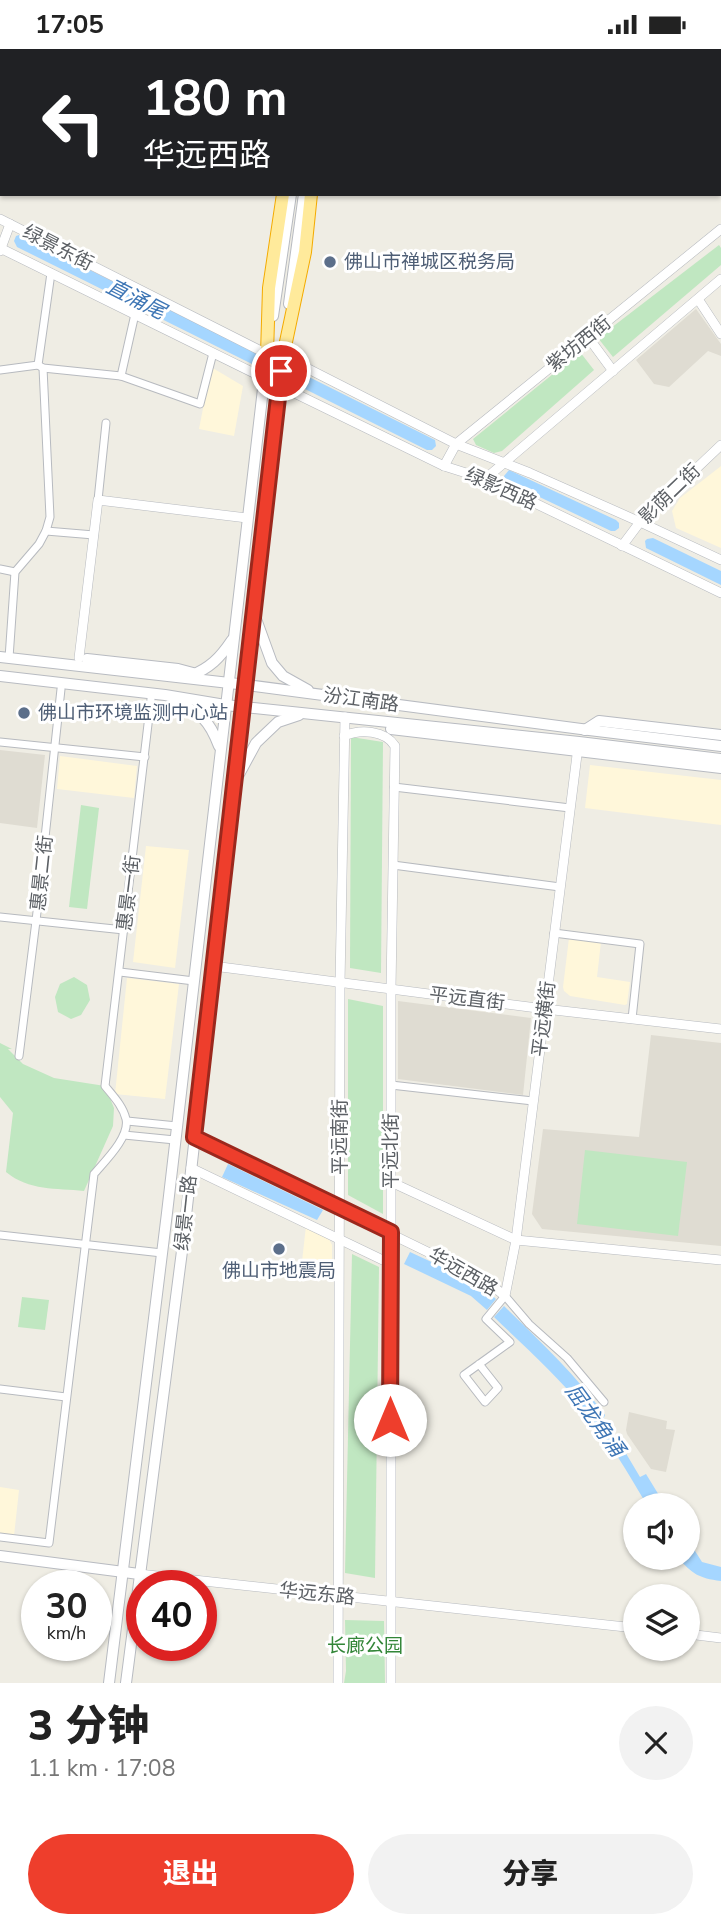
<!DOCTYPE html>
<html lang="zh">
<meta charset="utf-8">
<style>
body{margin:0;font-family:"Nunito Sans","Noto Sans SC",sans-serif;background:#f2f2f2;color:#222;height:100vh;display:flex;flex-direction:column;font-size:26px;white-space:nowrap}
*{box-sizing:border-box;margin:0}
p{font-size:23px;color:#767676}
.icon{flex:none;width:38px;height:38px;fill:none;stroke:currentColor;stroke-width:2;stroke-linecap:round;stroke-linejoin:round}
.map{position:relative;height:1634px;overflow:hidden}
.side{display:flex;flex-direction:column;background:#fff;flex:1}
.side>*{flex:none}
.guide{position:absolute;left:0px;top:0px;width:721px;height:147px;box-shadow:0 2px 5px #0004;background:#202124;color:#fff;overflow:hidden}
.controls{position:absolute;left:623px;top:1444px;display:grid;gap:14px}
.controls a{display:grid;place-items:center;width:77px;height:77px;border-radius:50%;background:#fff;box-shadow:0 2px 5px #0004;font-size:35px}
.speed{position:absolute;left:21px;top:1521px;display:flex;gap:14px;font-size:35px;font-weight:700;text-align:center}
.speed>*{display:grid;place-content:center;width:91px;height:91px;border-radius:50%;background:#fff;box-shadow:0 2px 5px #0004;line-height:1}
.speed small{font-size:18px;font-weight:400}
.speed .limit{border:10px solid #d22;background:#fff;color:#111}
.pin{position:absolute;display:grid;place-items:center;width:60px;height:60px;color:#fff;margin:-30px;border:4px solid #fff;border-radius:50%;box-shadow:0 2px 7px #0007}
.me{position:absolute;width:77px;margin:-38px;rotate:0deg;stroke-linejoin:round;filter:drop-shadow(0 0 5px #0008)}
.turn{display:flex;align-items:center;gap:24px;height:147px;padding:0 28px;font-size:32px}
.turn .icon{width:91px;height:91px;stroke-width:2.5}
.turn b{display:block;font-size:49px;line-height:60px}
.round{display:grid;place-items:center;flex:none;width:74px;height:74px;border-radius:37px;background:#f2f2f2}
.overview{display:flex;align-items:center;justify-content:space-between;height:119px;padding:0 28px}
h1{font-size:42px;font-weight:800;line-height:52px}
.cta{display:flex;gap:14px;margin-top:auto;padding:14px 28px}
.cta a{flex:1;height:80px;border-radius:42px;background:#ee3e2c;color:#fff;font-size:28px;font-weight:800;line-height:80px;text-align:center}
.cta a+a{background:#f2f2f2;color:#222}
.status{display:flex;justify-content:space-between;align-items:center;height:49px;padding:0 35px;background:#fff;direction:ltr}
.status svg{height:19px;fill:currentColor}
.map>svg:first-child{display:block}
.commercial{fill:#fff7da}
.education{fill:#dfdcd2}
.green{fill:#c0e7c1}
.water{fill:#a5d6ff}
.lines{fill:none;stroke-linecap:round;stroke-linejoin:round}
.minor-casing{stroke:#b7babf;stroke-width:9}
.tertiary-casing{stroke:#b7babf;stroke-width:10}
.secondary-casing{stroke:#b8bbc1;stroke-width:12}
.trunk-casing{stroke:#f4ab00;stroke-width:14}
.minor{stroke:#fff;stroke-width:7}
.tertiary{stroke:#fff;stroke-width:9}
.secondary{stroke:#fff;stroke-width:10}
.trunk{stroke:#ffea9b;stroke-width:12}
.route-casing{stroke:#9b281d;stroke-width:18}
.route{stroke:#ee3e2c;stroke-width:12}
.service-dot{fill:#5c6f8a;stroke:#fff;stroke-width:2.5}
.labels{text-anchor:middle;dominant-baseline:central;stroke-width:6;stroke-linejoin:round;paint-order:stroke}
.street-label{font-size:19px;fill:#5c6065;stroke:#fff}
.service-label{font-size:19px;fill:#4e5e75;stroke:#fff;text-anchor:start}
.park-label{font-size:19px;fill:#338638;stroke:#fff}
.water-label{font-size:21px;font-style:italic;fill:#3e76b5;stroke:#fff}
</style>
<div class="status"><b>17:05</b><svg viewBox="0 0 49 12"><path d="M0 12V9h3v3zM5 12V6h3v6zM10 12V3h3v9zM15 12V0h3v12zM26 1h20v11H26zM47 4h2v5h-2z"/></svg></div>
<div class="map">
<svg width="721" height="1634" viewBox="0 0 721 1634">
<rect width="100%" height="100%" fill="#efede4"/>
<g class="commercial">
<polygon points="211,318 243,337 234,387 199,380"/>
<polygon points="721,417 721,499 676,479 672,462 680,449"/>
<polygon points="60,707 137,717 134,749 57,740"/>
<polygon points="590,716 721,731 721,776 585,759"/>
<polygon points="146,797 189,801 175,919 133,913"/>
<polygon points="569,889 601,893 597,928 630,933 627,955 625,956 570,947 564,942 563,938"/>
<polygon points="127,929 179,935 165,1050 115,1045"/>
<polygon points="306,1177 329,1190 332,1196 332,1223 301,1221"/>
<polygon points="0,1438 19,1441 14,1487 0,1485"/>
</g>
<g class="education">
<polygon points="696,260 721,295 721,307 708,302 669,338 654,335 636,311"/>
<polygon points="0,701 45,706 37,779 0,774"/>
<polygon points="398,952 531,969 523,1046 398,1030"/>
<polygon points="651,986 721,994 721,1197 542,1180 532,1165 543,1080 639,1088"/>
<polygon points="629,1363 667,1372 666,1380 675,1381 666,1423 651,1420 627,1385 626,1381"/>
</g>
<g class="green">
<polygon points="719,196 721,199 721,216 613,308 598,289"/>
<polygon points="580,303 594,321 502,402 494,404 476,396 473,390"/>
<polygon points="351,688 383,693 381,924 350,919"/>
<polygon points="81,756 99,759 87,860 69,858"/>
<polygon points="74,928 87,936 90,951 81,966 71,970 58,963 55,948 60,935"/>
<polygon points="348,950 383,957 383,1165 348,1146"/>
<path d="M0 994 12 1000H8L23 1015 54 1029 105 1037 114 1059 113 1077 84 1142C56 1139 29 1142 6 1123L13 1064 0 1048Z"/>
<polygon points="585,1101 687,1113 678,1187 577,1175"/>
<polygon points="352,1205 379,1218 375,1529 345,1524"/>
<polygon points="22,1248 49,1251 45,1281 18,1278"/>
<polygon points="345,1571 384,1572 385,1634 344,1634 346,1622"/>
</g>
<g class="water">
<polygon points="19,186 258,304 256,317 17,198 14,192 16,187"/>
<polygon points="297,322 435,391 436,397 432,401 427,401 295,335"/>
<polygon points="509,421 616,471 619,474 619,479 615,482 611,482 508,433 505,431 504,427"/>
<polygon points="653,489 721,522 721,536 646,499 645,492 647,490"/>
<polygon points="228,1115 323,1161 317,1171 222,1128"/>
<polygon points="410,1203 481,1236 496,1250 487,1261 471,1247 404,1215"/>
<path d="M504 1257C540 1292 576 1326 605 1366L603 1371 618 1391 640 1428 646 1425 665 1456H647C628 1424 608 1390 585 1361 558 1327 525 1298 494 1268Z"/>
<path d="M688 1491 702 1513 721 1518V1532C698 1529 693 1525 678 1509L688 1508Z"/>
</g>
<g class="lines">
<g class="minor-casing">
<g id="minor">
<polyline points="38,316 51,224"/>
<polyline points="0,321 38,316 43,319 121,327 200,355 213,304"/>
<polyline points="121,327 135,265"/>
<polyline points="98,451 106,374"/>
<polyline points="46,482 94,486"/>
<polyline points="0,520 15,523"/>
<polyline points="9,609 15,523 39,495 46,482 50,468 43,319"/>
<polyline points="0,693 145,708"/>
<polyline points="394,738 570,759"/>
<polyline points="393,816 560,838"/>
<polyline points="0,868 124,881"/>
<polyline points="554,884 640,895 632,970"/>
<polyline points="120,923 194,932"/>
<polyline points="19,1007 36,872 61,640"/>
<polyline points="391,1036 533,1052"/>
<polyline points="127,1072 177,1077"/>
<polyline points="124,1086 175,1091"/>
<polyline points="0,1186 162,1204"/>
<polyline points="479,1315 498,1339 485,1353 464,1326 510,1293 486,1270 505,1247 529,1275 567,1309 604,1353"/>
<polyline points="0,1340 66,1348"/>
<path d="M0 1488 49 1494 94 1125C105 1112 130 1088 126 1070 123 1057 113 1047 105 1037L151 650"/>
</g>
</g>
<g class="tertiary-casing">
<g id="tertiary">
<polyline points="0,170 267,305"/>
<polyline points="0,199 264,329"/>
<polyline points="0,202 10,175"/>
<polyline points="698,250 721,285"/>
<polyline points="588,288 613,322"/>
<polyline points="283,307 456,395 530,424 640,473 721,511"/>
<polyline points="280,337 444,417 485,430 721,544"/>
<polyline points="444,417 456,395 721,180"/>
<polyline points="485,430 721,230"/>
<polyline points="622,497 640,473 721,396"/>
<polyline points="79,609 98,451 247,469"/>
<path d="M344 687C360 680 385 681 395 697L391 940V1634"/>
<polyline points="213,917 545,960 721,980"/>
<polyline points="194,1089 485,1231 505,1247 516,1191 578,698"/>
<polyline points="191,1119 391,1215"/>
<polyline points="391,1133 516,1191 721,1211"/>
<polyline points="139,1525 635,1579"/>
<polyline points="688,1585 721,1589"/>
<polyline points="338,1634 340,934 345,668"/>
</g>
</g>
<g class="secondary-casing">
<g id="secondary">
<polyline points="107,0 122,2"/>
<polyline points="554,0 569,2"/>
<polyline points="311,2 311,0"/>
<polyline points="324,2 325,0"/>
<polyline points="719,19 721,19"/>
<polyline points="719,66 721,67"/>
<polyline points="289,255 304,145"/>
<polyline points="273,267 291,145"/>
<polyline points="256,570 272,614 283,627 308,641"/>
<polyline points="0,608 247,636 581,680 721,697"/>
<polyline points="87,610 178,620 193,624"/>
<polyline points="0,627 165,646 225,656 579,693 721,710"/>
<path d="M190 627C210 619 220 609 232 591"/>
<path d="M174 651C200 665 208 668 219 697"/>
<polyline points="391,680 721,719"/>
<polyline points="585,681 599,672 721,686"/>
<polyline points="237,729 256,694 278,673 299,666"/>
<polyline points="0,1507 139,1525"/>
<polyline points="109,1634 167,1164 268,297"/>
<polyline points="126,1634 182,1202 284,299"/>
</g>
</g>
<g class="trunk-casing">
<g id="trunk">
<polyline points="184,0 189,2"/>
<polyline points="259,0 274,2"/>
<polyline points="388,0 403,2"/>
<polyline points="466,0 470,2"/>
<polyline points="719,38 721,38"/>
<polyline points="719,51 721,51"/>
<polyline points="267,305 269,239 283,145"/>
<polyline points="283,307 305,203 311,145"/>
</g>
</g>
<use href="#minor" class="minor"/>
<use href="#tertiary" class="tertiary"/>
<use href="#secondary" class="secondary"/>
<use href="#trunk" class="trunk"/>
</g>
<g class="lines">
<g class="route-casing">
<polyline id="route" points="281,322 194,1088 391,1183 390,1371"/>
</g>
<use href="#route" class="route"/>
</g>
<g class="service-dot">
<circle cx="330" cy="213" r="7"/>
<circle cx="24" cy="664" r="7"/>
<circle cx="279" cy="1200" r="7"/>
</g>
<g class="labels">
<g class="street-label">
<text transform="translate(58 199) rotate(27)">绿景东街</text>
<text transform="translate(579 295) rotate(-39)">紫坊西街</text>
<text transform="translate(501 440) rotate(24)">绿影西路</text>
<text transform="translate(670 445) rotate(-44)">影荫二街</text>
<text transform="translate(361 651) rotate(8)">汾江南路</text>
<text transform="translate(42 824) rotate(-84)">惠景二街</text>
<text transform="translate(129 844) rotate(-83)">惠景一街</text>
<text transform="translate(467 950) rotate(7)">平远直街</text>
<text transform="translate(544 970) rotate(-83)">平远横街</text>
<text transform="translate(340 1088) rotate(-90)">平远南街</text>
<text transform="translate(391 1102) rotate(-90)">平远北街</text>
<text transform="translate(186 1164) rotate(-84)">绿景一路</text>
<text transform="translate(463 1223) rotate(30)">华远西路</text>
<text transform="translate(317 1545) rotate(6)">华远东路</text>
</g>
<g class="service-label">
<text x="344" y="213">佛山市禅城区税务局</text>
<text x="38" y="664">佛山市环境监测中心站</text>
<text x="279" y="1222" text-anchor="middle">佛山市地震局</text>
</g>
<g class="park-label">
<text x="365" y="1597">长廊公园</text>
</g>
<g class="water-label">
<text transform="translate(136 250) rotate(27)">直涌尾</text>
<text transform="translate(595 1371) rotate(54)">屈龙角涌</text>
</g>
</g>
</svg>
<div class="controls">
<a><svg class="icon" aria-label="sound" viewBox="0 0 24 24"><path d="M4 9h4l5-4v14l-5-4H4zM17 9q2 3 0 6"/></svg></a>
<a><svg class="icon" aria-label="layers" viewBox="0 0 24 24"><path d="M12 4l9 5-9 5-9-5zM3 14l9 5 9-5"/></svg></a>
</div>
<div class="speed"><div>30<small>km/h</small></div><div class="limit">40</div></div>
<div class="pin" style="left:281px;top:322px;background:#d93025"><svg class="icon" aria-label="arrive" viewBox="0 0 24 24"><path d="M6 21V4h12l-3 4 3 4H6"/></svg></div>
<svg class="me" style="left:390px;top:1371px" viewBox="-20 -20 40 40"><circle r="19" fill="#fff"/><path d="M0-13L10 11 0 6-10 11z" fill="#ee3e2c"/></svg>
<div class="guide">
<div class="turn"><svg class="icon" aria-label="left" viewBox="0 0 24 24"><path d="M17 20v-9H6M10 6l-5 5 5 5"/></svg><div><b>180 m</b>华远西路</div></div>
</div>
</div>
<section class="side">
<div class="overview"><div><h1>3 分钟</h1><p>1.1 km · 17:08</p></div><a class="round"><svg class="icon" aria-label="close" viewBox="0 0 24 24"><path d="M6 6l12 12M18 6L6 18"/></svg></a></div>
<div class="cta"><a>退出</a><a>分享</a></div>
</section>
